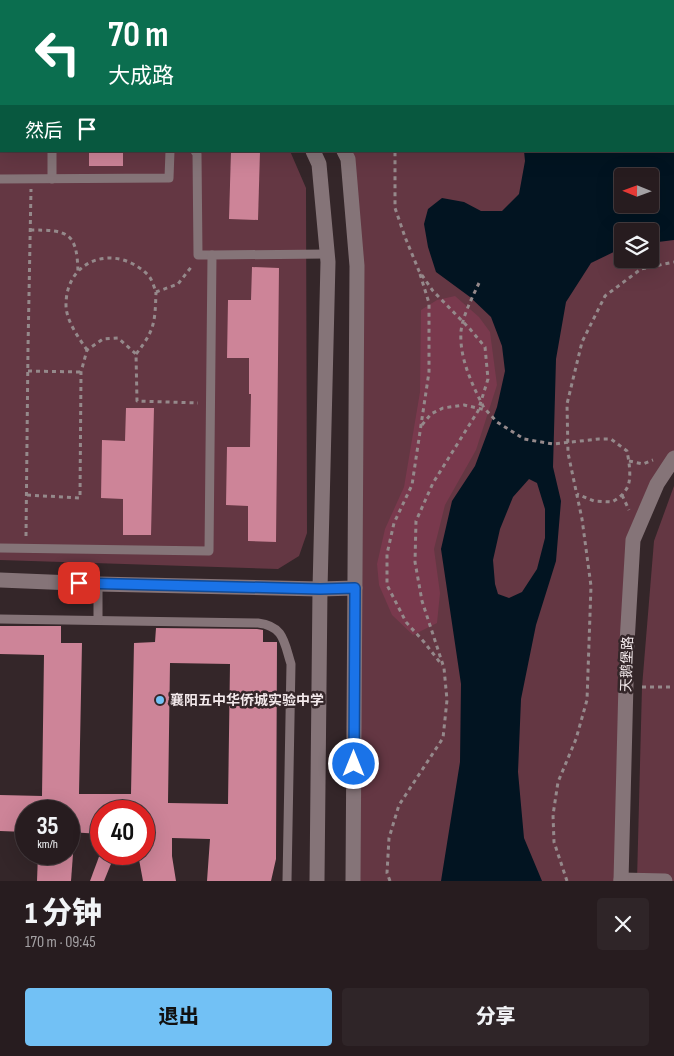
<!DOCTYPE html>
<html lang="zh">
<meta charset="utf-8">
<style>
body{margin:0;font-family:"Sofia Sans Condensed","Noto Sans SC",sans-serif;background:#2f2528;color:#f1f3f6;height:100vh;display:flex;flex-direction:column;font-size:19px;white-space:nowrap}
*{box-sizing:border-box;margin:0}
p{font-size:16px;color:#a4a1a4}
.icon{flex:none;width:28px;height:28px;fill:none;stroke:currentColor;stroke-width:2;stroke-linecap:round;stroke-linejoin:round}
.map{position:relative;height:881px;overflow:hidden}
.panel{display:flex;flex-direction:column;background:#271c1f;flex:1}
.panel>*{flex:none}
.top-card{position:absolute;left:0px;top:0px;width:675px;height:152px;box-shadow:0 5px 20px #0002,0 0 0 1px #433a3d;background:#0b6e4f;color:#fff;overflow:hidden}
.needle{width:32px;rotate:271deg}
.tools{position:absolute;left:614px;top:168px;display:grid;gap:10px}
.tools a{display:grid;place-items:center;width:45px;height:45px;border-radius:5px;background:#271c1f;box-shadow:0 5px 20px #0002,0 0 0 1px #433a3d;font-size:25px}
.speed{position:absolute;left:15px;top:800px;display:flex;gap:10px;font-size:25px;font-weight:700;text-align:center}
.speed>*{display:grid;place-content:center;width:65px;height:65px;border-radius:50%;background:#271c1f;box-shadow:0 5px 20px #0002,0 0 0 1px #433a3d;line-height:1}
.speed small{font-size:12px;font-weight:400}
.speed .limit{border:8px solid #d22;background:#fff;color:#111}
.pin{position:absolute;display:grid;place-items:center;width:42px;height:42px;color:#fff;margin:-21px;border-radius:10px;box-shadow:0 2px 8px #0006}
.me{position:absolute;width:55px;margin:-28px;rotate:0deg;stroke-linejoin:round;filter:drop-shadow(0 0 4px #0008)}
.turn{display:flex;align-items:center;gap:18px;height:105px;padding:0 25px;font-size:22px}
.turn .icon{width:65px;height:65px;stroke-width:2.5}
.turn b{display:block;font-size:35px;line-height:42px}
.then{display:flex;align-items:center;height:48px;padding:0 25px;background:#0003;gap:10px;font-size:19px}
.round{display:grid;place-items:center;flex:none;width:52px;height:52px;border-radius:5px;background:#2f2528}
.overview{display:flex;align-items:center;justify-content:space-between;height:85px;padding:0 25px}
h1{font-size:30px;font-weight:800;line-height:38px}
.primary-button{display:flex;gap:10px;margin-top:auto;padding:10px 25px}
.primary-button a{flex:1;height:58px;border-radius:5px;background:#72c1f5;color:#111;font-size:20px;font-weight:800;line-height:58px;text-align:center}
.primary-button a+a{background:#2f2528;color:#f1f3f6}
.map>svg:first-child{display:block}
.green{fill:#643743;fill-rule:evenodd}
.forest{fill:#79394d}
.water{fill:#021421;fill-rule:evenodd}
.building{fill:#cd8498;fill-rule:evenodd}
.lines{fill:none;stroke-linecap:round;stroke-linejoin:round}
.path{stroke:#95898b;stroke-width:3;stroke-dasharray:4 4;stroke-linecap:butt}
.lane{stroke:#857478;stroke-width:9}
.street{stroke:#857478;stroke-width:15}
.secondary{stroke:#857478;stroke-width:15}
.route-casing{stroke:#114b97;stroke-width:12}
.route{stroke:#1a73e8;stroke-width:9}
.poi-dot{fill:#72c1f5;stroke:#342629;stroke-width:2}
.labels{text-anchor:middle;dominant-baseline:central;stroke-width:5;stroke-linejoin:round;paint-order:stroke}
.street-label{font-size:14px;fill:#f3e9eb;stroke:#342629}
.poi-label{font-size:14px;font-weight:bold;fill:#f3e9eb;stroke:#342629;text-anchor:start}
</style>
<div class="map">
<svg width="674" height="881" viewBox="0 0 674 881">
<rect width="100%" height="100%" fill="#342629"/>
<g class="green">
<polygon points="0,0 184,1 1,1 1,151 290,151 306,188 307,533 299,556 278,569 0,560"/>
<path d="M244 0H674V458L633 540 621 881H352L357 266 344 151H674V1ZM622 176H650V204H622ZM622 231H650V259H622Z"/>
<polygon points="674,486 674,881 637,881 642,687 654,541"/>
</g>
<polygon class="forest" points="455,296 479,317 490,332 497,385 476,450 445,505 434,549 440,593 437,623 413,635 392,615 379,585 377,564 385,529 404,487 420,392 421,310 437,300"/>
<g class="water">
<polygon points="459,0 661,0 662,1 462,1"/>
<path d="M674 14V240L650 243V231H622V248L591 263 566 302 556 359 553 467 561 501 556 561 536 625 521 699 518 772 524 838 542 881H441L460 762 461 684 441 549 452 501 475 466 497 407 505 371 502 346 491 317 470 297 436 272 428 247 424 224 428 209 442 198 464 202 481 211H502L519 194 525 161 524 151H674ZM622 176H650V204H622ZM529 479 537 483 545 509V538L537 569 522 592 509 598 498 594 495 584 493 560 500 529 513 497Z"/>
</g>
<g class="building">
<rect x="89" y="151" width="34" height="15"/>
<polygon points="231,151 260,151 258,220 229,219"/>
<polygon points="252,267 279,268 276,542 248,541 248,506 226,505 227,447 250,447 251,394 249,394 249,358 227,358 228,300 251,300"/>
<polygon points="126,408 154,408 151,535 123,535 123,499 101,498 102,440 125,441"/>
<path d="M0 626H61V643H82L79 794H131L134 643 155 642 156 628 257 629 263 630V642H277L276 859 271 881H207L210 839 172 838V856L176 881H143L138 854H144V811H133L132 808 131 811H101V834L69 832V811H26V832L0 831V795L42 796 44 655 0 654ZM170 663 230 664 228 804 168 803Z"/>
<polygon points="38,854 73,854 71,881 37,881"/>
<polygon points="100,854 115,854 104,881 90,881"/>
</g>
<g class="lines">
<g class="path">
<polyline points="347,0 348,1"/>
<path d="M30 230C68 230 77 232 78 272"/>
<polyline points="420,274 429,303 429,372 412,485 394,523 387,554 387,585 406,622 424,642 442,665"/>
<path d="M479 283C472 298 463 315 461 331 459 359 473 386 485 410"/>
<path d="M87 350C79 338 66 321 66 305 66 258 116 243 148 275 152 279 154 287 156 292L178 284 192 266"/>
<path d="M136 354C155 330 155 322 156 292"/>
<polyline points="28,371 81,372"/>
<path d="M422 425 431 414 443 408 464 405 486 410 497 422 524 439 553 444 599 439H611L627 451C629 462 633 482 625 491 622 496 617 499 612 502L594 501 577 494"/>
<polyline points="629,461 643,464 653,460"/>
<polyline points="27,495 80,498 81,372 87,350 103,339 118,338 136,354 137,401 198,403"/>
<polyline points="622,495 629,510"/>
<polyline points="26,536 28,348 31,189"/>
<polyline points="642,687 674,687"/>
<polyline points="390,881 387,873 389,838 399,805 443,738 447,700 444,668 422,601 415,562 416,521 433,483 478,411 488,379 485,347 470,329 433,291 419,271 405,237 395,208 395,151"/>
<polyline points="567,881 554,842 553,815 558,782 576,739 587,700 591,586 582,519 568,453 567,404 582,342 605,296 641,269 674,262"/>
</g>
<g class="lane">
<polyline points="40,1 40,0"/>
<polyline points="195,151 197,154 198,255 212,255"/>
<polyline points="0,179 169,178 170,151"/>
<polyline points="52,179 52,151"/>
<polyline points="0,548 209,551 212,255 327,254"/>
<path d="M0 619 258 623C284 626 284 642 291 664L287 881"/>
<polyline points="98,620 98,584"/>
</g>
<g class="street">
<polyline points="0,580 98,584 320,589 355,588"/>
<polyline points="621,880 665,881"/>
<polyline points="621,881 627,643 633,540 657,484 674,458"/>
</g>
<g class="secondary">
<polyline points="206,0 207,1"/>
<polyline points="244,0 245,1"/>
<polyline points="313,151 319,164 328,262 320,589 317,881"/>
<polyline points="344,151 348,159 357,266 353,881"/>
</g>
</g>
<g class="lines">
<g class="route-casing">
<polyline id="route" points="79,583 320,589 355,588 354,764"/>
</g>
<use href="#route" class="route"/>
</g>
<circle class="poi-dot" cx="160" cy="700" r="5"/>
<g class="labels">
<g class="street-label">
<text transform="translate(627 664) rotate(-88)">天鹅堡路</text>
</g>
<g class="poi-label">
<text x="170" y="700">襄阳五中华侨城实验中学</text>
</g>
</g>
</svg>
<div class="tools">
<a><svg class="needle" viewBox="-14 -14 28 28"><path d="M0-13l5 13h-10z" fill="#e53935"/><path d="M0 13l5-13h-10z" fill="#a4a1a4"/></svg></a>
<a><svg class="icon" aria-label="layers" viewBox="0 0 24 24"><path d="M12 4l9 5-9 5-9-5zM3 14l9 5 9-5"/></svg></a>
</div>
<div class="speed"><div>35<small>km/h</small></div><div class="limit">40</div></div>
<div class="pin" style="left:79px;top:583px;background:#d93025"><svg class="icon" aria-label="arrive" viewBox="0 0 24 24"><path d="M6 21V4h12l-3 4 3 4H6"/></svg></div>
<svg class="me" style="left:354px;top:764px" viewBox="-20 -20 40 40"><circle r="17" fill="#1a73e8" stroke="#fff" stroke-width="3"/><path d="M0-11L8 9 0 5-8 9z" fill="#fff"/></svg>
<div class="top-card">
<div class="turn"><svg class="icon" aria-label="left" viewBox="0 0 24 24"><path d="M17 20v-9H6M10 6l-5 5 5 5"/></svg><div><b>70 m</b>大成路</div></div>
<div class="then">然后<svg class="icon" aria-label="arrive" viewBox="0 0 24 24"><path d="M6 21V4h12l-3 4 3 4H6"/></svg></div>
</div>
</div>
<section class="panel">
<div class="overview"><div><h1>1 分钟</h1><p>170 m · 09:45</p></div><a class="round"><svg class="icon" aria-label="close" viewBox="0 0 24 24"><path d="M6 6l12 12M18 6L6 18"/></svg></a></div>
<div class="primary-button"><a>退出</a><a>分享</a></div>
</section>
